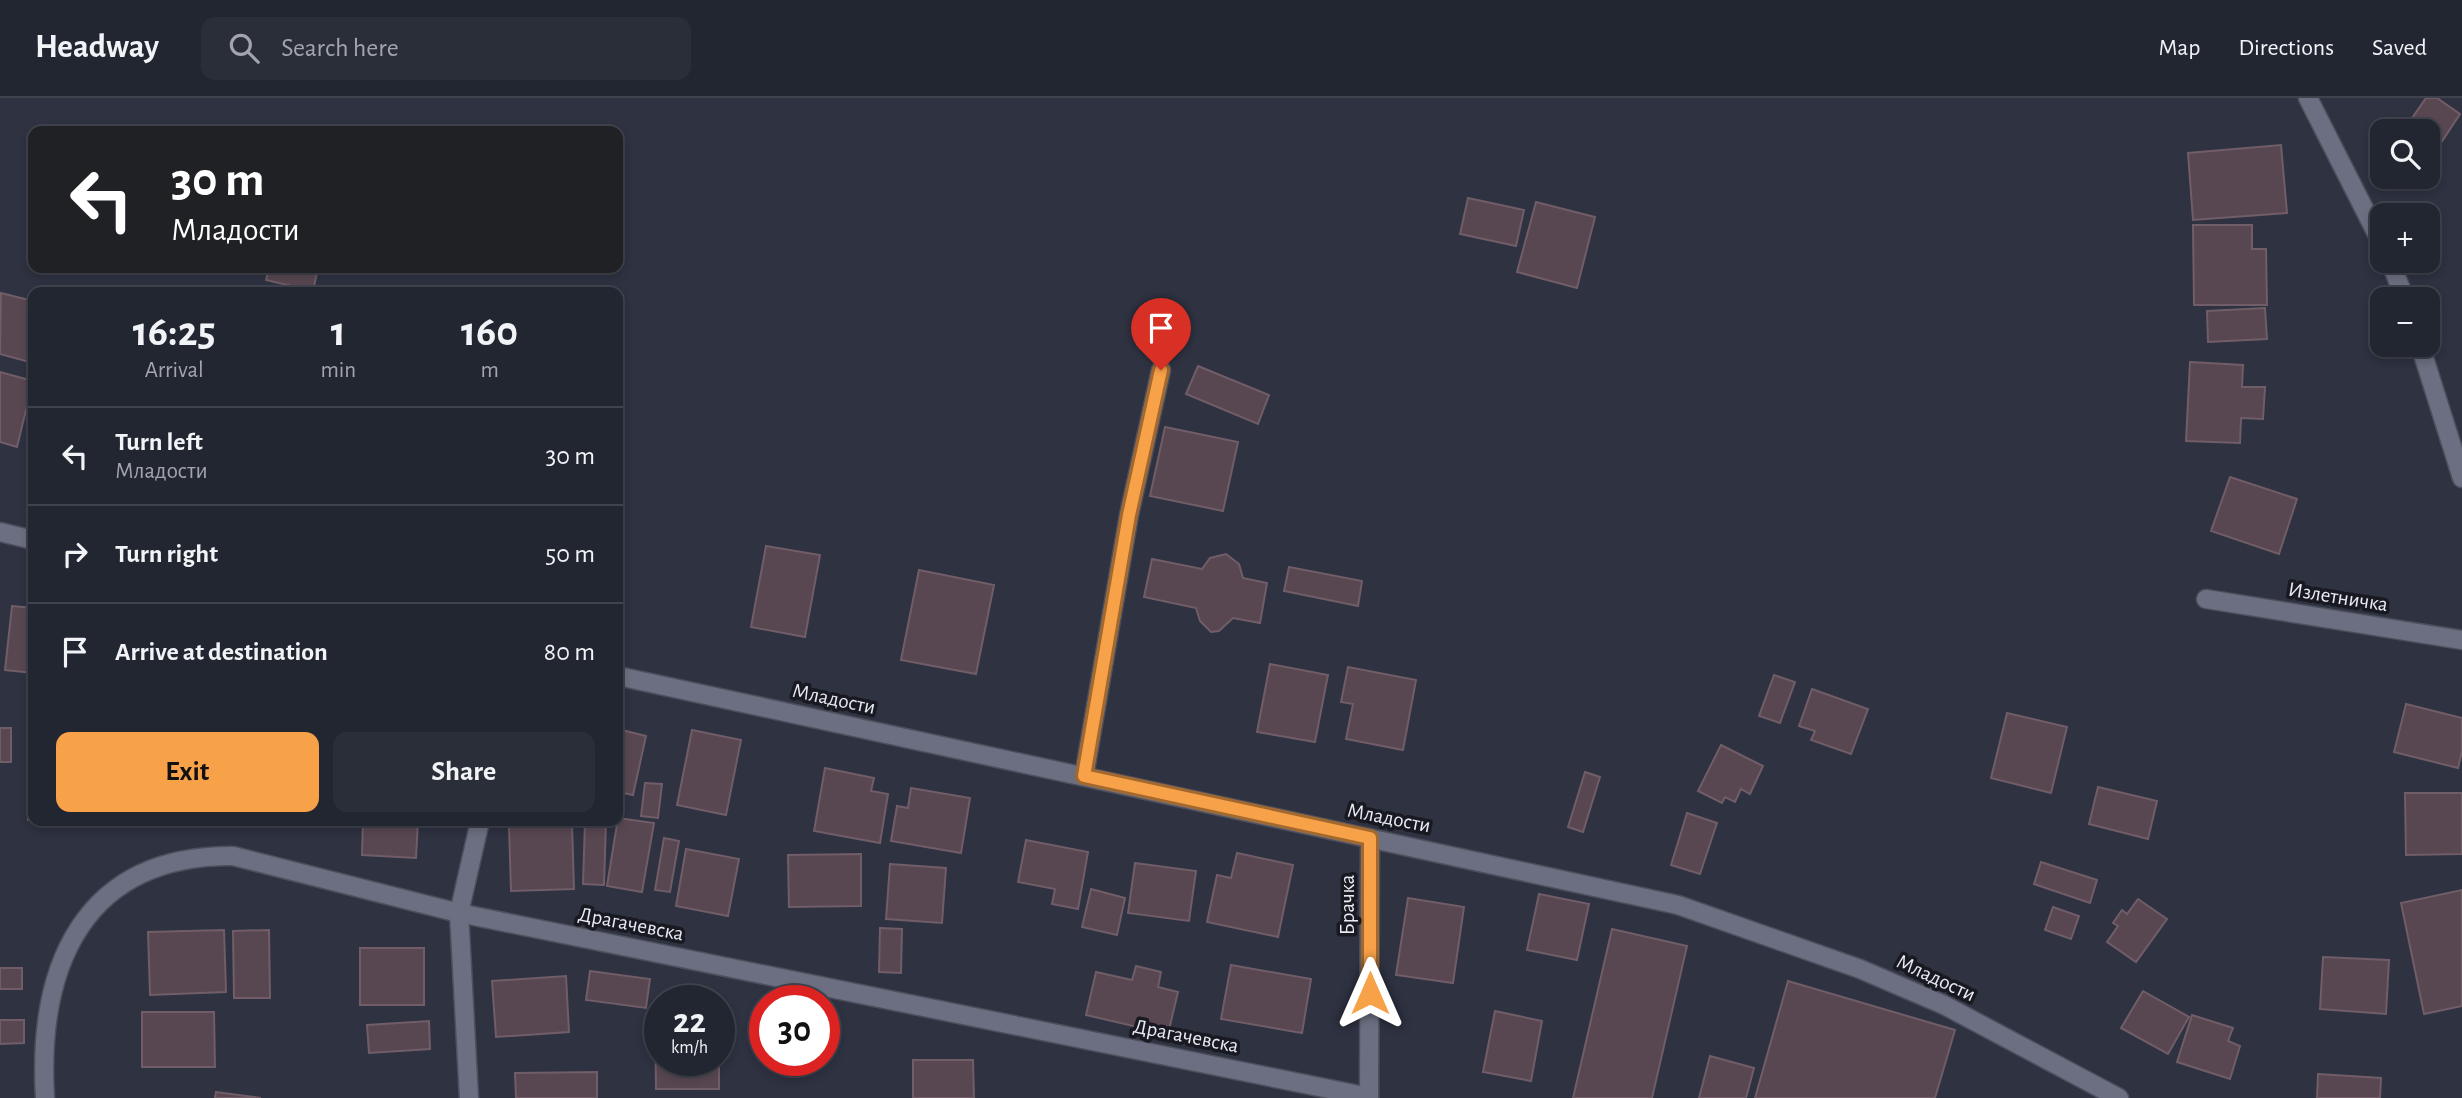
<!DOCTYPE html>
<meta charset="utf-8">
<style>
body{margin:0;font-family:"Alegreya Sans",sans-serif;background:#2a2e39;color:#f1f3f6;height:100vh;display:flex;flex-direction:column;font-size:26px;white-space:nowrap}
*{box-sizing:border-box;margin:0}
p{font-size:23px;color:#a2a5ab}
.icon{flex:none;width:38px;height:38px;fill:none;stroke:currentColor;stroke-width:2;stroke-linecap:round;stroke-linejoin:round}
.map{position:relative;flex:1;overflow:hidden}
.details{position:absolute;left:28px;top:189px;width:595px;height:539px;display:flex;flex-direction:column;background:#222631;border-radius:14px;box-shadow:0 4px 10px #0003,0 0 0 2px #3f434d}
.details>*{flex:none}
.top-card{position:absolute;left:28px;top:28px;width:595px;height:147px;border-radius:14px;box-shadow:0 4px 10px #0003,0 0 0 2px #3f434d;background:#202124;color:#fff;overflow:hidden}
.tools{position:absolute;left:2370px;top:21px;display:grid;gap:14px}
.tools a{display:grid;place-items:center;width:70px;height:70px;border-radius:14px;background:#222631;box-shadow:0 4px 10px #0003,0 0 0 2px #3f434d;font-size:35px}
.speed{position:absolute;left:644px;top:887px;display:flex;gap:14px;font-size:35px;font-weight:700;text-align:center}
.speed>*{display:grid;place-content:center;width:91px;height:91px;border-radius:50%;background:#222631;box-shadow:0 4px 10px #0003,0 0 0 2px #3f434d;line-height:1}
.speed small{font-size:18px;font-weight:400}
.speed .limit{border:10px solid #d22;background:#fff;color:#111}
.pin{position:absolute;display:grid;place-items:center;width:60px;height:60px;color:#fff;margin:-72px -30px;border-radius:50% 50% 50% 0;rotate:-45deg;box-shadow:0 0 7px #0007}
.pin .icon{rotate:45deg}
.me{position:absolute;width:77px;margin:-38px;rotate:0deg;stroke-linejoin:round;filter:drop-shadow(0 0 5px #0008)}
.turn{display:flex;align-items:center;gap:24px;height:147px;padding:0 28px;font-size:32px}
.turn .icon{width:91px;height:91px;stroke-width:2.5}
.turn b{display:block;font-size:49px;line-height:60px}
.eta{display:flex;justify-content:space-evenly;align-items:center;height:119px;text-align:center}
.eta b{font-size:42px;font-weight:700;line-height:49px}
.action{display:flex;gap:14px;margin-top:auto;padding:14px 28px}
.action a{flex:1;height:80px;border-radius:14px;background:#f7a149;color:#111;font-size:28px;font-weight:700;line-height:80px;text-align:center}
.action a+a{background:#2a2e39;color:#f1f3f6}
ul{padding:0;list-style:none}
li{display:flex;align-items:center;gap:21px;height:98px;padding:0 28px;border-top:2px solid #3f434d}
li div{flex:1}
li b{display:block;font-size:26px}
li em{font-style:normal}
header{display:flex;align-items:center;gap:42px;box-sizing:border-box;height:98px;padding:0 35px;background:#222631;border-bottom:2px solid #3f434d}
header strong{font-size:33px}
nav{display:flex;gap:38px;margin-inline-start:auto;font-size:24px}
.search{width:490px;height:63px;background:#2a2e39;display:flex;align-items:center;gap:18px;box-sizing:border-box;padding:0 24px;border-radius:14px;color:#a2a5ab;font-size:26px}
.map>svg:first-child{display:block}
.building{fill:#584751;stroke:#705d68;stroke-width:2}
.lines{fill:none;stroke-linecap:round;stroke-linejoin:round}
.lane-casing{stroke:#4d4f5d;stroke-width:21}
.street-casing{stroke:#4d4f5d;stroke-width:21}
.lane{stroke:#6b6f81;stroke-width:18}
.street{stroke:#6b6f81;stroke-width:18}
.route-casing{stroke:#a1692f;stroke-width:18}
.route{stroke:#f7a149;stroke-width:12}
.labels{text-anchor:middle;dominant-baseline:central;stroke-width:7;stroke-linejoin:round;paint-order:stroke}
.street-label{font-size:21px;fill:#e8eaf4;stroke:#191a21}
</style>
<header>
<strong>Headway</strong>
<div class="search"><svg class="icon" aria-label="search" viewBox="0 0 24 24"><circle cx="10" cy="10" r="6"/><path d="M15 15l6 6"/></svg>Search here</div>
<nav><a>Map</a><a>Directions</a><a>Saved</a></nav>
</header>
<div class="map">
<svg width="2462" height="1000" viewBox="0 0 2462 1000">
<rect width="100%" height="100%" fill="#2e3241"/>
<g class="building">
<polygon points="2426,0 2437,0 2460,16 2433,57 2427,53 2427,33 2403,33"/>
<polygon points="2281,47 2287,115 2193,122 2188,55"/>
<polygon points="1468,100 1524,112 1516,148 1460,136"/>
<polygon points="1536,104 1595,119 1577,190 1517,174"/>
<polygon points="2193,127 2252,127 2252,151 2266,151 2267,207 2194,207"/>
<polygon points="269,170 318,170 313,193 266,182"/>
<polygon points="1,195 33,203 33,265 0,256"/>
<polygon points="2265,210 2267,241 2208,244 2207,213"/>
<polygon points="2190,264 2243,267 2242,289 2265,289 2263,321 2241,320 2240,345 2186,343"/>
<polygon points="1198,268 1269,297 1258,326 1186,296"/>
<polygon points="0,274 33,283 17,349 0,344"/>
<polygon points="1165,329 1238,344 1223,413 1150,398"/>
<polygon points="2230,379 2297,401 2279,456 2211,433"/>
<polygon points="766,448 820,457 805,539 751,529"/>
<polygon points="1226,456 1239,466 1243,480 1267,485 1260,525 1233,520 1219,533 1211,534 1200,523 1196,510 1144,499 1152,461 1202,471 1210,460"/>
<polygon points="1289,469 1362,483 1358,508 1284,493"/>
<polygon points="919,472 994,487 976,576 901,562"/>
<polygon points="12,508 33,510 33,575 5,572"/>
<polygon points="1270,566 1328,577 1315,644 1257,634"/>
<polygon points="1348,569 1416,582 1403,652 1346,641 1353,606 1341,604"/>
<polygon points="1774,577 1795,584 1780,625 1759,618"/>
<polygon points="1812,591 1868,611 1851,656 1811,642 1815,633 1799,628"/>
<polygon points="2406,606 2462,620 2462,653 2458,670 2394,654"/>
<polygon points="2007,615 2067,629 2051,695 1991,680"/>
<rect x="0" y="630" width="11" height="34"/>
<rect x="30" y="631" width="3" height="37"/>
<polygon points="618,631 646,638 633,697 618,694"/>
<polygon points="692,632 741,642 726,717 677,707"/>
<polygon points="1721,647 1763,668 1750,696 1741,691 1735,704 1725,699 1722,705 1698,693"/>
<polygon points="825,670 874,680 871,693 888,696 880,745 814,733"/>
<polygon points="1585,674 1600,679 1583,734 1568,729"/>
<rect x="28" y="676" width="5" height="46"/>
<polygon points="645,685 662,686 658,720 641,718"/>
<polygon points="2098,689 2157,703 2148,741 2089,726"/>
<polygon points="911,690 970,700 961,755 891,743 897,708 908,710"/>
<polygon points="2405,695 2462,695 2462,756 2406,757"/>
<polygon points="1687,715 1717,725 1700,776 1671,767"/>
<polygon points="618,720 654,725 642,794 607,788"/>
<polygon points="129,723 195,723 195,725 129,726"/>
<polygon points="363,723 418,723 416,760 362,757"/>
<polygon points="585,723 606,723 604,787 583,786"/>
<polygon points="572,726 574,791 511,793 509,728"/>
<polygon points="664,740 679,743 670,794 655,792"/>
<polygon points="1026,742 1088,754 1078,811 1052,806 1055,791 1018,784"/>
<polygon points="686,751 739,761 728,818 676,808"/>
<polygon points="1237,755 1293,767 1278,839 1207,824 1217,777 1231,780"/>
<polygon points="861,756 861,808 789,809 788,757"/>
<polygon points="2041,764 2097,782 2090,805 2034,786"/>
<polygon points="1135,765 1196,773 1189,823 1128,815"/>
<polygon points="890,766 946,770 942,825 886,821"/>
<polygon points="1091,791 1125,800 1117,837 1082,829"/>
<polygon points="2462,792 2462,908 2424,916 2401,805"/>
<polygon points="1539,796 1589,806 1577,862 1527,852"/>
<polygon points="1408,800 1464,809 1453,885 1396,877"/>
<polygon points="2138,801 2167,821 2136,864 2107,844 2118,828 2113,825 2122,812 2127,816"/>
<polygon points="2053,809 2079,818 2071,841 2045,832"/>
<polygon points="880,830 902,831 901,875 879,874"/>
<polygon points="1612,831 1687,848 1652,1000 1573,1000"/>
<polygon points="224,832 226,894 150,897 148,834"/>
<polygon points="269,832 270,900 234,900 233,833"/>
<rect x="360" y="850" width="64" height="57"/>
<polygon points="2323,859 2389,862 2386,916 2320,911"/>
<polygon points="1231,867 1311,881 1302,935 1221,921"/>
<polygon points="1136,868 1161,874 1158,889 1178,894 1168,936 1086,917 1096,874 1132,882"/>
<rect x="0" y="870" width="22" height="21"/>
<polygon points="590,873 650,881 646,910 586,902"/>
<polygon points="566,878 569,934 496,939 492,883"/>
<polygon points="1788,883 1955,932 1935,1000 1755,1000"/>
<polygon points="2143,893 2189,919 2168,956 2121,930"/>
<polygon points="1495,913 1542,923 1531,983 1483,974"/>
<polygon points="142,914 214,914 215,969 142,969"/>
<polygon points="655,916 660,916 660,962 719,962 719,991 656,991"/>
<polygon points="2192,917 2233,930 2228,943 2240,948 2230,981 2177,964"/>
<polygon points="0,922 24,922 24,945 0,946"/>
<polygon points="429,923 430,951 369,955 367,927"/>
<polygon points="1710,958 1754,970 1746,1000 1699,1000"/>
<polygon points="913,962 973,962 974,1000 913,1000"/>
<polygon points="597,974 597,1000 516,1000 515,975"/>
<polygon points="2318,976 2381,980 2380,1000 2317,1000"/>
<polygon points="216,994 261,1000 215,1000"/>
</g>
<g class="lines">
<g class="lane-casing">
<polyline id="lane" points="1084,678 1129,417 1161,272"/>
</g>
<g class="street-casing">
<g id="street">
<polyline points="2308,0 2382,146"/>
<polyline points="2390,163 2405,201"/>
<polyline points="2420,247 2462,380"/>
<polyline points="0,434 33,442"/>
<polyline points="2206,501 2462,542"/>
<polyline points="618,578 1678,807 1860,871 1944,907 2119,1000"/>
<path d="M45 1000C37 867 84 757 233 758L459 815 1369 999"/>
<polyline points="469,1000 459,815 480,723"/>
<polyline points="1369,1000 1370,740"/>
</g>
</g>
<use href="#lane" class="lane"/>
<use href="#street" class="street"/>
</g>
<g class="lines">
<g class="route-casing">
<polyline id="route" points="1161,272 1129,417 1084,678 1370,740 1370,895"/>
</g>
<use href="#route" class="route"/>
</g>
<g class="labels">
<g class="street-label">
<text transform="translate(2338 499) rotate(9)">Излетничка</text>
<text transform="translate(834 601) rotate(12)">Младости</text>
<text transform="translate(1389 720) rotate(11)">Младости</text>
<text transform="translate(1347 807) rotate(-90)">Брачка</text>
<text transform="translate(631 826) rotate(11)">Драгачевска</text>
<text transform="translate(1936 880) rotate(25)">Младости</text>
<text transform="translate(1186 938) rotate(11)">Драгачевска</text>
</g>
</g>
</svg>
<div class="tools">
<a><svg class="icon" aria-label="search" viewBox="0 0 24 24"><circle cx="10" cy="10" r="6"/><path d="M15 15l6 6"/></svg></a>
<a>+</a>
<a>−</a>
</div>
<div class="speed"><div>22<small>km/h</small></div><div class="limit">30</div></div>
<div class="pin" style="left:1161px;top:272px;background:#d93025"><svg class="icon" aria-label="arrive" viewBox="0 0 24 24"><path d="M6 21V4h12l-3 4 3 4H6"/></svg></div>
<svg class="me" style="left:1370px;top:895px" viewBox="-20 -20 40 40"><path d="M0-17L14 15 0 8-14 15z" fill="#f7a149" stroke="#fff" stroke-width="4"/></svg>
<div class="top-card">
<div class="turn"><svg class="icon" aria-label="left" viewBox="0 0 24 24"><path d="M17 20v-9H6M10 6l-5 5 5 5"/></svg><div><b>30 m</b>Младости</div></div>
</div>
<section class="details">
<div class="eta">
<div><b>16:25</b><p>Arrival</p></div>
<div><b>1</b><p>min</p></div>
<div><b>160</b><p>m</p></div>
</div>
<ul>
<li><svg class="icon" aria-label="left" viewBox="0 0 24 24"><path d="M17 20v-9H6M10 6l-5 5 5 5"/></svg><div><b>Turn left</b><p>Младости</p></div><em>30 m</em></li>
<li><svg class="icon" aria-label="right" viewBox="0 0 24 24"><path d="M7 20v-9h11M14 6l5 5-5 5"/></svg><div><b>Turn right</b></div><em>50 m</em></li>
<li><svg class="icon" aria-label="arrive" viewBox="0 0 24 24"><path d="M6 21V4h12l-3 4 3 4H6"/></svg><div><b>Arrive at destination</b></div><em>80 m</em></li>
</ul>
<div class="action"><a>Exit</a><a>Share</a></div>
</section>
</div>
